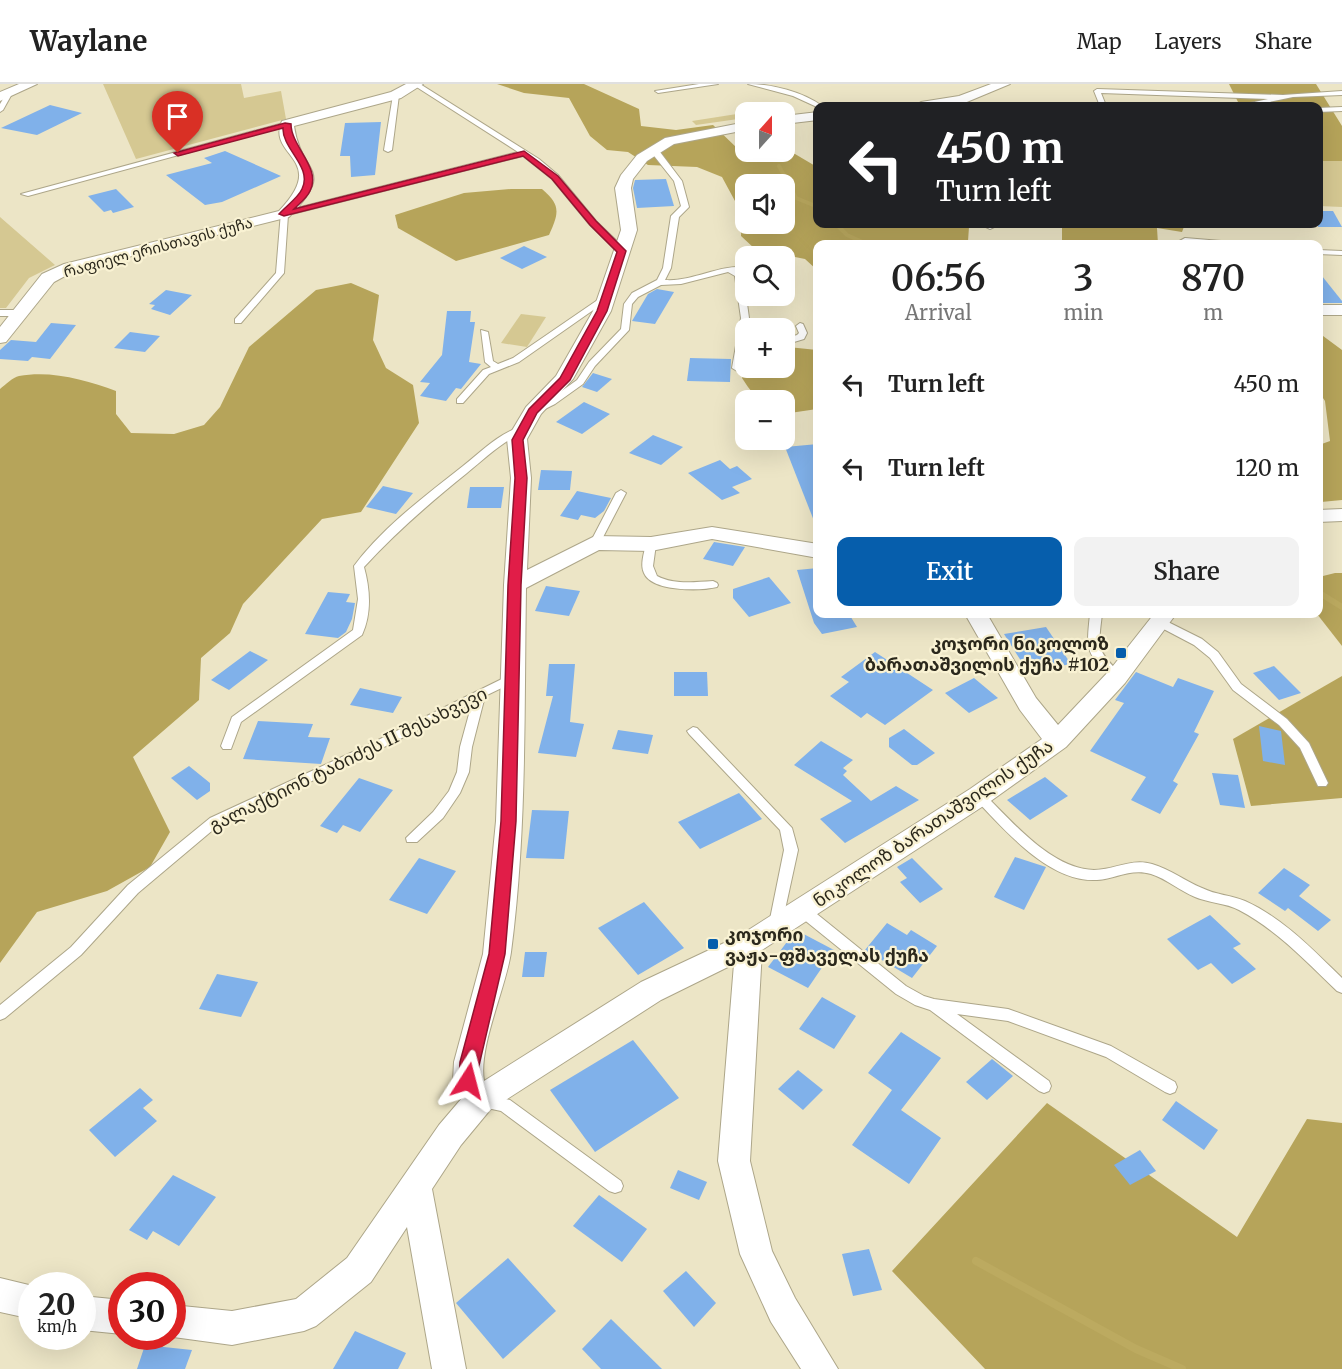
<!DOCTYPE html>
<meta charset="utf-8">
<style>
body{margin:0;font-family:Merriweather,"Noto Sans Georgian",serif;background:#f2f2f2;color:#222;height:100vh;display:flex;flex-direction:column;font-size:22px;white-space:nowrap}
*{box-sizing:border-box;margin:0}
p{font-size:20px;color:#767676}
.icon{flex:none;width:33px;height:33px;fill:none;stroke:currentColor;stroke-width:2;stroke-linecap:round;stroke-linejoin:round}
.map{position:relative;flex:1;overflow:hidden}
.details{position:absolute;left:813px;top:156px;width:510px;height:378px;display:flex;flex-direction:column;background:#fff;border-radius:12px;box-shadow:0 6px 24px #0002}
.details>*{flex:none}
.banner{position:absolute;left:813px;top:18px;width:510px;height:126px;border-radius:12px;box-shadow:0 6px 24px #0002;background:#202124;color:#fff;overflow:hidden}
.needle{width:39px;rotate:21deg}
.buttons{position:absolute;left:735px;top:18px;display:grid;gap:12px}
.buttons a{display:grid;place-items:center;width:60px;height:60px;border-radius:12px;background:#fff;box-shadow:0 6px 24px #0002;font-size:30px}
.speed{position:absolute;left:18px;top:1188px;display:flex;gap:12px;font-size:30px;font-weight:700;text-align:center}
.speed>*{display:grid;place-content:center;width:78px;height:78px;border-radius:50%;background:#fff;box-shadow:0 6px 24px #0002;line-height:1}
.speed small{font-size:15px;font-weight:400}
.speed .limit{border:9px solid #d22;background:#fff;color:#111}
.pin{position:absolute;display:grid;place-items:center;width:51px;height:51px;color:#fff;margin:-62px -26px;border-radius:50% 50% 50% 0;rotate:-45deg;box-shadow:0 0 6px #0007}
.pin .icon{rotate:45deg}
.me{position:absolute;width:66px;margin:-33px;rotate:9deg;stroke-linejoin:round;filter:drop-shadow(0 0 4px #0008)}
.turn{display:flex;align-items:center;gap:21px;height:126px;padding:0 24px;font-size:27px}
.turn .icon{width:78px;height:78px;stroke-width:2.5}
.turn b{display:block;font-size:42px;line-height:51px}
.eta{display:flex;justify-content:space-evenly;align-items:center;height:102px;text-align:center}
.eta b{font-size:36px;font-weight:600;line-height:42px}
.action{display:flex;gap:12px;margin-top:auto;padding:12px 24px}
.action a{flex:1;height:69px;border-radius:12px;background:#065eac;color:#fff;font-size:24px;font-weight:600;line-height:69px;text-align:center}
.action a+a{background:#f2f2f2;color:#222}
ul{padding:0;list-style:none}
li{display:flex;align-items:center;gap:18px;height:84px;padding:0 24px}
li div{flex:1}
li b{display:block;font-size:22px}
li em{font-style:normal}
header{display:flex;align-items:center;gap:36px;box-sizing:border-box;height:84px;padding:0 30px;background:#fff;border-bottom:2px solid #e0e0e0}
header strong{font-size:28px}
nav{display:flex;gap:33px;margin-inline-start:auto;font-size:21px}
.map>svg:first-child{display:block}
.green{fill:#d5c892}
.forest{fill:#b6a45a;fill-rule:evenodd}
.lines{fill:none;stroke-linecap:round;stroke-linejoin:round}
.stream-far2{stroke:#bcaa60;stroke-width:4}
.stream-far1{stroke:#bcaa60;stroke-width:6}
.stream{stroke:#bcaa60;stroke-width:8}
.building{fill:#80b1ea}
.service-casing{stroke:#ada689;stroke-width:2}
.minor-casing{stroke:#ada689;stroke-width:2}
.service{fill:#fff;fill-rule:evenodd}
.minor{fill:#fff;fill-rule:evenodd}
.route{fill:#e11d48;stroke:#92132f;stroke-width:1.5}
.poi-dot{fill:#065eac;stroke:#f9f2d3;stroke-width:2}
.labels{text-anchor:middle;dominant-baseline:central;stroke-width:4.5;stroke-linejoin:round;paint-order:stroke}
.far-street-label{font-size:15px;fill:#2b281c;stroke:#f9f2d3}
.poi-label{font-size:18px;font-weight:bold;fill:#2b281c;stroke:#f9f2d3;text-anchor:end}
.street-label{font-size:18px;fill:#2b281c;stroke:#f9f2d3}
</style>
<header>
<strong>Waylane</strong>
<nav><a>Map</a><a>Layers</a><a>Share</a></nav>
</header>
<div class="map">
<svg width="1342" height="1285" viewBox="0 0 1342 1285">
<rect width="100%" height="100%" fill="#ece5c6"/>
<g class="green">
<polygon points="103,0 241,0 244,14 281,7 286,35 136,75"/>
<polygon points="769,25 773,28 746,28 745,34 696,41 692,37"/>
<polygon points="1319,77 1342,77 1342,123 1319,122"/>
<polygon points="0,133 55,181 29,194 6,224 0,224"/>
<polygon points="521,230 546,233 527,263 501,259"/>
</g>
<g class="forest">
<path d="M497 0H584L639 25 641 42 676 46 713 41 737 64 746 68 775 72 795 70 817 83 818 140H963L969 143 968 157 961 160H818L817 186 805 175 755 165 741 152 742 130 722 93 697 83 648 81 628 68 607 66 590 52 569 14 524 9ZM746 100H784V140H746Z"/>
<polygon points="1229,0 1316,0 1342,42 1342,77 1319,77 1318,22 1240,22"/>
<path d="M511 105H542C561 121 559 129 549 151L456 177 398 144 395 131 464 109Z"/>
<polygon points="1062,140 1185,140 1182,148 1157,144 1158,160 1062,160"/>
<path d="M351 199 379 211 373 256 386 284 413 301 419 339 361 428 322 435 243 520 230 549 201 574 199 616 133 673 170 748 150 783 107 807 37 828 0 879V305C5 301 13 293 19 292 51 286 87 296 116 307V330L131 349 174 350 204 341 220 323 249 263 316 206Z"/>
<polygon points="1319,249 1342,266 1342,416 1321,418 1319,361 1330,357 1325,317 1319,308"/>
<path d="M788 263 817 266V325L790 329 785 326 784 316C759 316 756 316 742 294L745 281 746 284H784L785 265Z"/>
<polygon points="1335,489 1342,489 1342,562 1317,530 1319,493"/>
<polygon points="1342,592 1342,714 1251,722 1233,655"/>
<polygon points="1047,1019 1237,1153 1307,1035 1342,1039 1342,1285 985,1285 892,1187"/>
</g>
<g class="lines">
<g class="stream-far2">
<polyline points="779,82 796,114 818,123"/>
<polyline points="836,140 847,151 867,160"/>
</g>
<polyline class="stream-far1" points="1318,508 1342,523"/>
<polyline class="stream" points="976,1177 1136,1265 1182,1285"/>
</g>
<g class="building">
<polygon points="50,21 82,29 37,51 1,44"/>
<polygon points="381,38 375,91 351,93 350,72 340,72 345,39"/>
<polygon points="225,67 281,92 222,118 205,121 166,91 212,79 204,74"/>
<polygon points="666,95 674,122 637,124 633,104 635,96"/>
<polygon points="116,105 134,123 113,129 111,126 104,128 88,112"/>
<polygon points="1318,127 1333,127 1342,143 1318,143"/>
<polygon points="524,162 547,173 522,185 500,174"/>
<polygon points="1318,187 1342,217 1342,219 1318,219"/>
<polygon points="657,205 674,208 655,240 632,237 648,210"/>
<polygon points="166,206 192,211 170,231 151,225 155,221 149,220"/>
<polygon points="447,227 471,227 470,238 475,238 469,278 481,280 461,305 456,304 446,317 420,312 430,299 420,298 442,271"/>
<polygon points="51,239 76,241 50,275 32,273 28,277 0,275 0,266 11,256 36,258"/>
<polygon points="130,248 160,252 145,268 114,264"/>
<polygon points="690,274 731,275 730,298 687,297"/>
<polygon points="593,289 612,295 597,308 582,303"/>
<polygon points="584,318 610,330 582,350 556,338"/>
<polygon points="653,351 683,363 661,381 629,369"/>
<polygon points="818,360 818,442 816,442 785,363"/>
<polygon points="720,376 730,385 737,382 752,395 732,403 740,409 722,416 688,389"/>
<polygon points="541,386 572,387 570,406 538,406"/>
<polygon points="383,402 413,409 396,430 366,423"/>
<polygon points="470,403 504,403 501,424 467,424"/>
<polygon points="577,407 611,414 604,427 595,434 581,431 578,436 560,432"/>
<polygon points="714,458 745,463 733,482 703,475"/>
<polygon points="818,484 818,530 849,530 857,543 822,550 814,539 797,486"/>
<polygon points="769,493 791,519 749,533 733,514 733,505"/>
<polygon points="546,502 580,507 569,532 535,527"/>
<polygon points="328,508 350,510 346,518 355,519 352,535 346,548 338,554 305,550"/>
<polygon points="1046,543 1071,580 1028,588 1004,550"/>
<polygon points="250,567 268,576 229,606 211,596"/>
<polygon points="875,568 933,606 885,641 867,629 861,634 830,612 849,598 841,593"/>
<polygon points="549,580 575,580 570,638 584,640 576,673 538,669 553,612 546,612"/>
<polygon points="1274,582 1301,609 1279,616 1253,589"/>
<polygon points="674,588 707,588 708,612 674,612"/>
<polygon points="1136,588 1173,603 1178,594 1214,607 1194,648 1199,650 1173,697 1178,700 1160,730 1131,716 1146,693 1090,667 1124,619 1115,616"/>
<polygon points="974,594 998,614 969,629 945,609"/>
<polygon points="360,604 402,613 393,629 350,621"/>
<polygon points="258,637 313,640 308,653 330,654 321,680 243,675"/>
<polygon points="1259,642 1281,647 1285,681 1263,677"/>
<polygon points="904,645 935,669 917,681 912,681 889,663 889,654"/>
<polygon points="618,646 653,651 648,670 612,665"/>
<polygon points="821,657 853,676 843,684 847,687 843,691 871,717 896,702 919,716 845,759 820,735 852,717 794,681"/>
<polygon points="189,682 210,699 210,707 197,716 171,694"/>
<polygon points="1212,689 1238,691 1245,724 1220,721"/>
<polygon points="1045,693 1068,712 1030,736 1007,716"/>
<polygon points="359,694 393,706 360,748 343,741 337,749 320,742"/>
<polygon points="739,709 762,735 700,765 678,738"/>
<polygon points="532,726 569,727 564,775 526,774"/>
<polygon points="1015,773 1046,783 1024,826 994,813"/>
<polygon points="419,774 456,787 427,830 389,816"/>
<polygon points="912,774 943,805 920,819 900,798 907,794 897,783"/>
<polygon points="1284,784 1310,801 1299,812 1331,836 1318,847 1288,824 1285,827 1258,809"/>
<polygon points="644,818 684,864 638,891 598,844"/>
<polygon points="1210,831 1241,860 1233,864 1256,885 1232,900 1211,879 1198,886 1167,855"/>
<polygon points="887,839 907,851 911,846 937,862 912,894 865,866"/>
<polygon points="796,846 834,866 808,904 768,883"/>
<polygon points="525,868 547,868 544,893 522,893"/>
<polygon points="217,890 258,898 241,933 199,925"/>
<polygon points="822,913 856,932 834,965 799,945"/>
<polygon points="901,948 941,974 901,1026 941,1054 909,1100 852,1061 892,1006 868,989"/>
<polygon points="633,956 679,1014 595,1068 550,1006"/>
<polygon points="992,975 1013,992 987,1016 966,998"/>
<polygon points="798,986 823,1006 803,1026 778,1005"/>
<polygon points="140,1004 153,1016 143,1024 157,1037 115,1073 89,1046"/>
<polygon points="1176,1017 1218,1046 1204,1066 1162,1036"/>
<polygon points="1140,1066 1156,1087 1130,1101 1114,1081"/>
<polygon points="678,1086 707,1098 699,1116 670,1104"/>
<polygon points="173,1091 216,1113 179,1162 153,1147 147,1156 129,1146"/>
<polygon points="599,1111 647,1145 622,1178 573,1142"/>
<polygon points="869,1165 882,1206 853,1212 842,1170"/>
<polygon points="508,1174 556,1227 503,1275 456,1219"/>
<polygon points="686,1187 716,1219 694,1243 663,1207"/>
<polygon points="611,1235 662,1285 601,1285 582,1265"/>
<polygon points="355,1247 406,1269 398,1285 333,1285"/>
<polygon points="145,1261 192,1266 185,1285 137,1285"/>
</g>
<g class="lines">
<g class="service-casing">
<g id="service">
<polygon points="414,0 420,0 539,75 558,91 596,137 625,165 625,169 619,169 590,141 552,95 523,72 288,131 284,189 241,239 235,239 235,235 276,189 281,128 518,68 415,2"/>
<polygon points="699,0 718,0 658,9 655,7"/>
<path d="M748 0C772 0 803 8 822 22L817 23 793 12Z"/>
<polygon points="1097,5 1283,11 1342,7 1342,11 1293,13 1250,22 1240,22 1241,21 1268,15 1101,9 1105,19 1143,20 1146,22 1100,22 1094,7"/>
<polygon points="8,7 13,8 3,26 0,28 0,20"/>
<polygon points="396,9 399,11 392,66 388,68 384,66 393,11"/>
<polygon points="1342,23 1342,27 1318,28 1318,24"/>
<polygon points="287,38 290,40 289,41 28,112 21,110"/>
<path d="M651 64H657L682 97 689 123 679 133 671 184 665 196C693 198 717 181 746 183V187H738L743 191 749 234 748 244H746L742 284 737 287 732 284 741 234 735 192 728 188 681 200 661 201 638 213 632 220 629 246 595 282 583 300 555 320 541 327H535V323L549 316 577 296 589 278 621 245 624 220 632 209 657 196 663 184 671 132 681 122 674 97 651 68Z"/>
<polygon points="980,140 989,140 994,143 990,145"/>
<polygon points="1185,154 1233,158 1237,160 1174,160"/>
<polygon points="1318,166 1342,167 1342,171 1318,170"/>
<polygon points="602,213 609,215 519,278 489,290 463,319 457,319 457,315 483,286 491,283 485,278 481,246 488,248 493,277 498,280 513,274"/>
<polygon points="0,226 20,226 24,229 20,232 0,232"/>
<polygon points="800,239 803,240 807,249 804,255 784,261 784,255 797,251 799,249 796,242"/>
<path d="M520 343 525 346 523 348C502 358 485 374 467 389 431 418 396 448 364 483 370 505 372 529 362 551L241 638 231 665H223L221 662 232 633 353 546 358 515 354 482C383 443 425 412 463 382 481 368 498 350 520 343Z"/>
<polygon points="621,406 626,409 600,459 599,461 591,461 590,459 616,409"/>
<path d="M651 457 656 460 653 482 657 492C674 501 694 498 713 497L717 499 718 501 717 503C700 507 652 508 644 489 640 481 644 469 646 460Z"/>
<path d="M1090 530H1102C1098 564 1096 566 1121 590L1123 593 1121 596H1113C1086 568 1086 568 1090 530Z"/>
<polygon points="1160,534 1202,555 1218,568 1241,600 1287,635 1309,659 1328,699 1326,702 1318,702 1300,664 1279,641 1233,606 1210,574 1194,561 1156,541 1154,538"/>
<polygon points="512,590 516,591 518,594 516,597 485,612 472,663 469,688 460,709 443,734 417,758 407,758 406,754 433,728 449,707 457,688 460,663 472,619 378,666 220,740 138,809 81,871 5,934 0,936 0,921 71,863 128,801 210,734 370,660"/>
<polygon points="693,643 697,644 792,744 798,766 781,844 776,846 771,844 769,840 784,766 780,746 689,650 687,647"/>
<path d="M979 707 983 709C1012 737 1051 785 1094 786 1114 786 1131 774 1152 780 1170 785 1185 797 1202 804 1216 811 1231 811 1245 817 1283 834 1313 866 1342 894V909L1337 907C1307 878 1277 846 1239 826 1226 819 1209 819 1195 813 1180 807 1167 795 1151 790 1131 784 1115 795 1097 796 1049 799 1005 746 975 715L973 712 975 709Z"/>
<polygon points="802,821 807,822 906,902 924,912 934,915 1008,925 1111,962 1175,998 1177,1003 1175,1008 1170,1010 1165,1008 1106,973 1008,937 957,930 1049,997 1051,1002 1049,1007 1044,1009 1039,1007 930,926 915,921 896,910 797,830 795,826 797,822"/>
<polygon points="483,1010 510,1016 621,1097 623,1102 621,1107 615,1109 609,1107 501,1027 478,1022 475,1017 478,1012"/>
</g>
</g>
<g class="minor-casing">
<g id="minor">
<polygon points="19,0 37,0 0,17 0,8"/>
<path d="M406 0H423L401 14 294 42C301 92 337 83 289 133L76 186 54 198 6 258 0 259V243L42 190 64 180 279 127C330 74 266 73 282 37L391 8Z"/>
<polygon points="991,0 1010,0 962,20 914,22 921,18 959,12"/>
<polygon points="818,28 818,36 784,40 784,32"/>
<path d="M746 38V46L674 60 647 77 633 95 631 104 637 146 611 227 573 295 541 330 527 355 531 394 527 486 595 452 651 453 712 443 818 460V474L712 455 651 467 599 466 526 504C524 625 527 748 511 868 506 904 478 963 484 997L641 898 739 852 970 705 1042 655 1020 626 965 530H987L1036 614 1058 641 1109 587 1154 530H1176L1125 599 1066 663 988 719 762 866 750 1077 772 1167 795 1214 838 1285H801L771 1238 740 1170 718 1077 734 880 661 916 490 1026 461 1061 432 1105 466 1285H432L407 1143 371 1198 316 1242 304 1247 232 1261 166 1252H172V1221L232 1227 296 1215 347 1174 439 1041 462 1014 453 997 454 978 483 870 496 737 504 501 511 394 507 355 526 323 556 292 593 227 621 146 615 104 621 91 637 71 665 54Z"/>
<rect x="1318" y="221" width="24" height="10"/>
<polygon points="1342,425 1342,437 1318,438 1318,426"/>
<polygon points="0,1194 33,1202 32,1235 0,1228"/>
<polygon points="82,1212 122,1216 122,1250 82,1246"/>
</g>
</g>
<use href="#service" class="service"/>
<use href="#minor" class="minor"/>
</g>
<path class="route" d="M285 39 291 40C291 63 322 84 310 107 307 114 299 120 294 125L524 67 558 92 596 137 626 167 607 227 570 296 537 329 523 356 527 394 521 501 516 737 505 870 474 1003 468 1005 462 1003 459 997 460 978 489 870 501 737 508 501 515 394 512 356 529 325 560 294 597 227 617 168 590 141 552 95 523 72 284 132 279 130C286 122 298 114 302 105 313 83 282 65 283 44L178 72 174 69Z"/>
<g class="poi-dot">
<rect x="1115" y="563" width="12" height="12" rx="3"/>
<rect x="707" y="854" width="12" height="12" rx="3"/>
</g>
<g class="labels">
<g class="far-street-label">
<text transform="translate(158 163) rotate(-15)">რაფიელ ერისთავის ქუჩა</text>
</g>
<g class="poi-label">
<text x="1109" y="559">კოჯორი ნიკოლოზ<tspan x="1109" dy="21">ბარათაშვილის ქუჩა #102</tspan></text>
<text x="725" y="850" text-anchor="start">კოჯორი<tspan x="725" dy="21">ვაჟა-ფშაველას ქუჩა</tspan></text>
</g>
<g class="street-label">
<text transform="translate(348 675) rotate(-26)">გალაქტიონ ტაბიძეს II შესახვევი</text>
<text transform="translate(933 739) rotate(-34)">ნიკოლოზ ბარათაშვილის ქუჩა</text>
</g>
</g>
</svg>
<div class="buttons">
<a><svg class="needle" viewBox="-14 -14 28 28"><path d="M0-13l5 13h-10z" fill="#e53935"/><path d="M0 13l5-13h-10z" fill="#767676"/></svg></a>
<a><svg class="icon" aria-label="sound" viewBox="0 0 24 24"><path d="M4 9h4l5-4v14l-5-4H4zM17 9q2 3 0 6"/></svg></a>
<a><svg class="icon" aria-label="search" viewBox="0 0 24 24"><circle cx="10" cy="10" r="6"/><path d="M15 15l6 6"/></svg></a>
<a>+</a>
<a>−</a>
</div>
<div class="speed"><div>20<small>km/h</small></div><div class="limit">30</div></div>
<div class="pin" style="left:178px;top:69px;background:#d93025"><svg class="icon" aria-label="arrive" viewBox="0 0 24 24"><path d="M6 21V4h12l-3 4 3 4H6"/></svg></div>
<svg class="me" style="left:468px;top:997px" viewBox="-20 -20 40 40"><path d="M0-17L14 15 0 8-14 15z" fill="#e11d48" stroke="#fff" stroke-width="4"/></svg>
<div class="banner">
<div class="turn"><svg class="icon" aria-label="left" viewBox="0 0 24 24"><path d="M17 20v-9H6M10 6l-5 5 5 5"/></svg><div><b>450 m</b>Turn left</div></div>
</div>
<section class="details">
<div class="eta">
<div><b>06:56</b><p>Arrival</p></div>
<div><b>3</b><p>min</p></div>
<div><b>870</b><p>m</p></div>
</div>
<ul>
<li><svg class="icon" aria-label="left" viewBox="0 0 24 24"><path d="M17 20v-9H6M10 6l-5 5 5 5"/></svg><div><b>Turn left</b></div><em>450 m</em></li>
<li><svg class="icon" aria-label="left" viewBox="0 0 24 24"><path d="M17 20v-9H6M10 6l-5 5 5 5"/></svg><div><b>Turn left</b></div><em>120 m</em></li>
</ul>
<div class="action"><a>Exit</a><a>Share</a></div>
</section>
</div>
